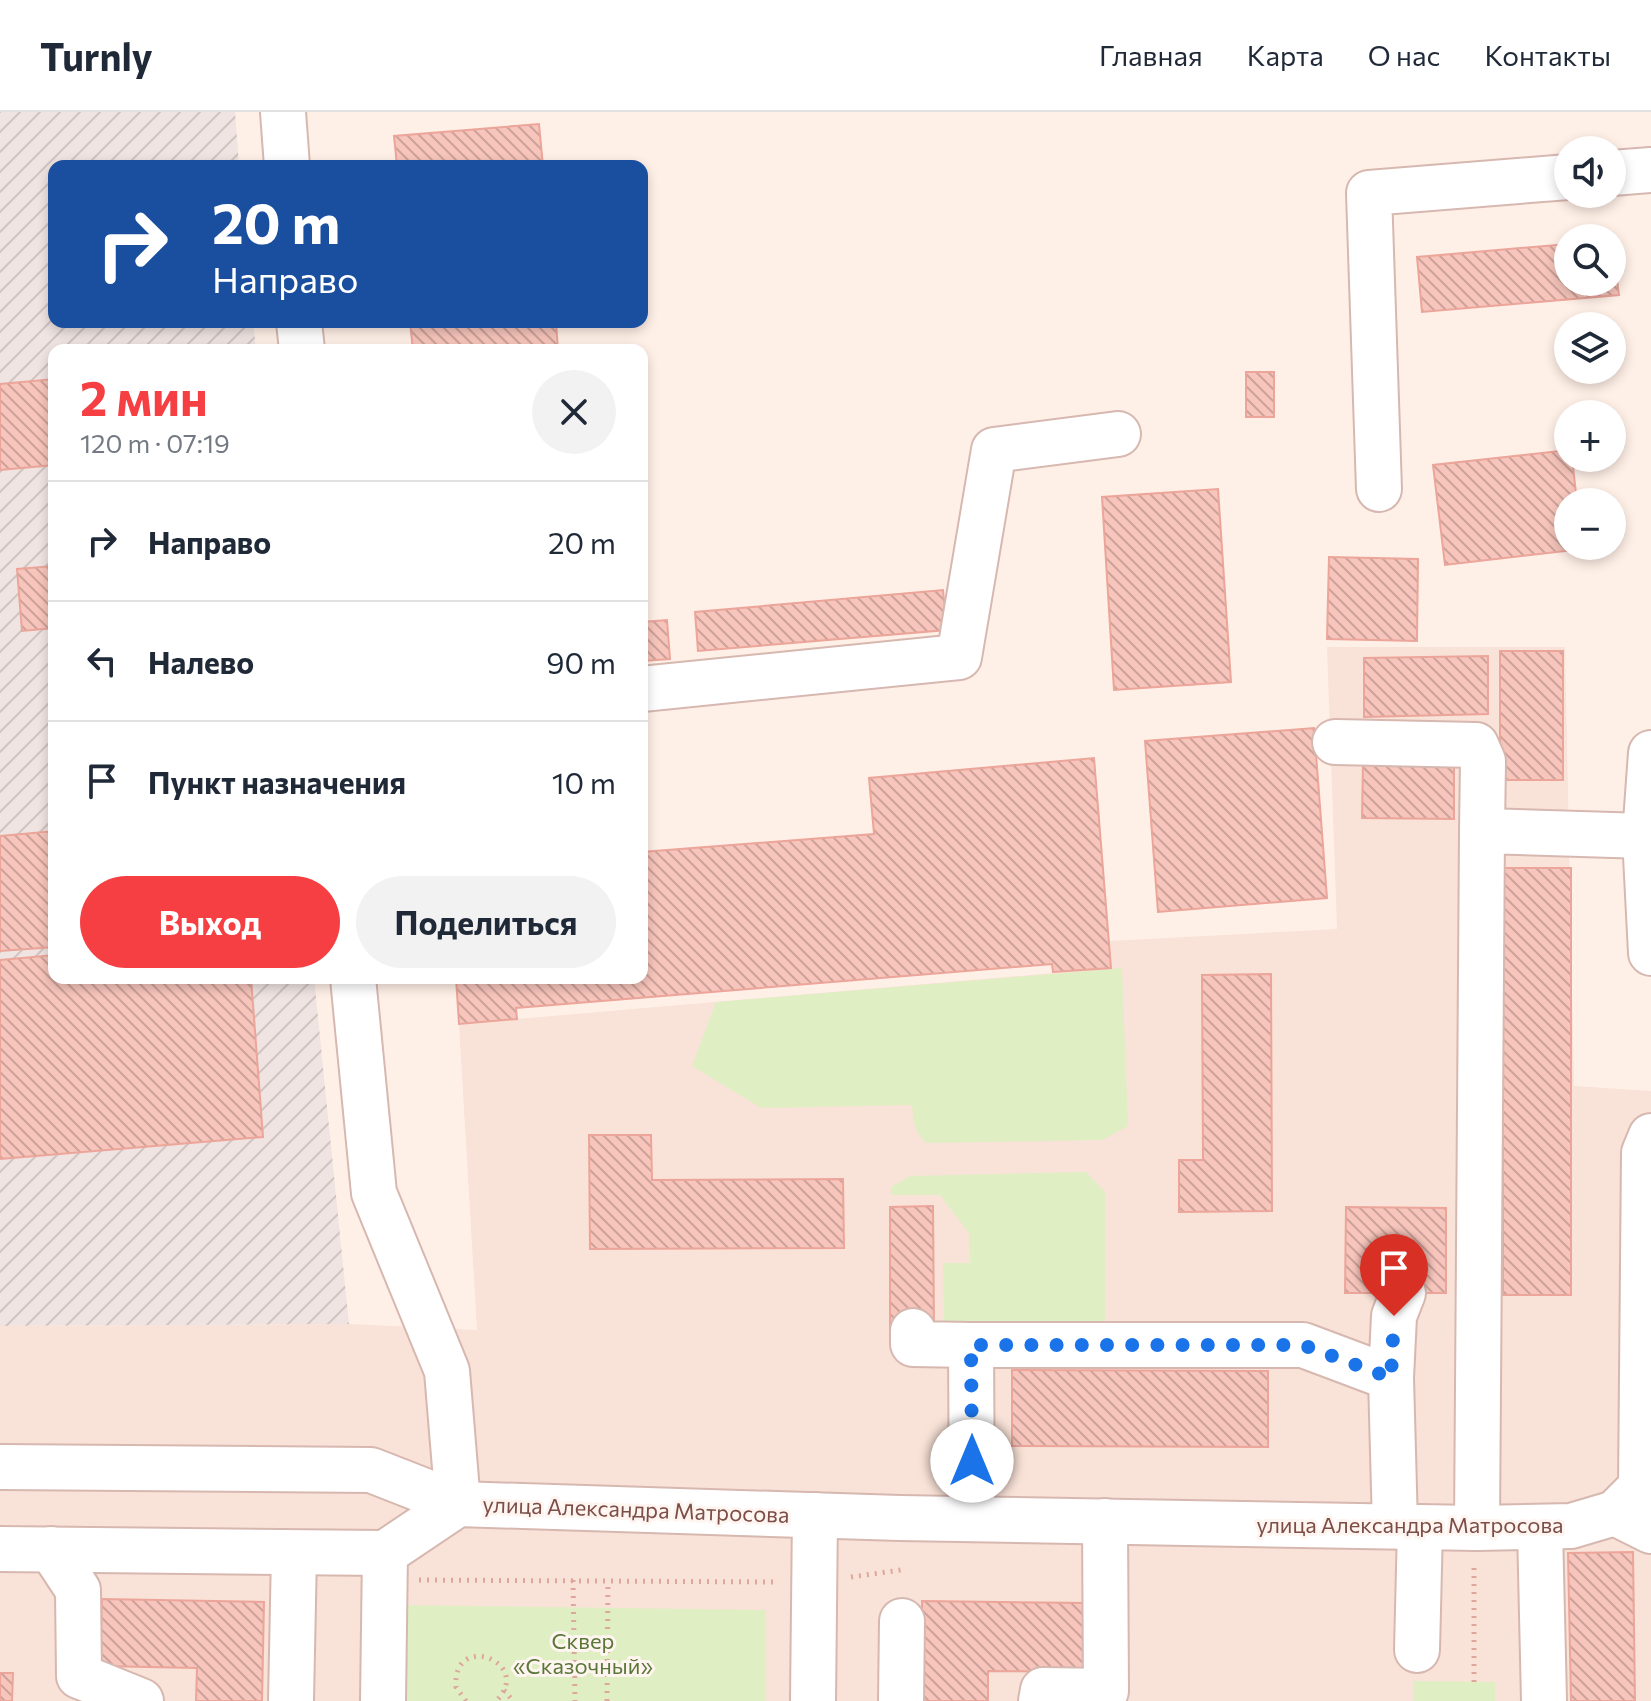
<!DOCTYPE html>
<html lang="ru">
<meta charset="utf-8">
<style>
body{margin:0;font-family:Commissioner,sans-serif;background:#f2f2f3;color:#1f2937;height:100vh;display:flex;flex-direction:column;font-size:30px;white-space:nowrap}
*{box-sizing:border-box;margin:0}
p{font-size:26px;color:#747a83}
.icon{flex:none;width:44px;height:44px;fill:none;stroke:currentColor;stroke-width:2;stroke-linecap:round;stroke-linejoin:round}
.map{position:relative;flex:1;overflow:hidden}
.panel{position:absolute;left:48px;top:232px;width:600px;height:640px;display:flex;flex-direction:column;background:#fff;border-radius:16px;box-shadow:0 4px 12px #0003}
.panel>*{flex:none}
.banner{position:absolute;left:48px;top:48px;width:600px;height:168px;border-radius:16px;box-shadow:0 4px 12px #0003;background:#1a4fa0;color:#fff;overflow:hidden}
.fabs{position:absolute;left:1554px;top:24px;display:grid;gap:16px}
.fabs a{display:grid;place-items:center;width:72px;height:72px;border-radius:50%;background:#fff;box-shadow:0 4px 12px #0003;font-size:40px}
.pin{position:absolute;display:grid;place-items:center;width:68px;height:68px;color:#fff;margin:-82px -34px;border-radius:50% 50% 50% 0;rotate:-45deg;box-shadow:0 0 8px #0007}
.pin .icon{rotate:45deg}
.me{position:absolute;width:88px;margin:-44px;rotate:0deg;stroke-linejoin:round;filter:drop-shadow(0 0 6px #0008)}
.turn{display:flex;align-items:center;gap:28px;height:168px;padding:0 32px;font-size:36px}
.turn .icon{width:104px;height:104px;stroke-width:2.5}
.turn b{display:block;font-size:56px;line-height:68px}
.round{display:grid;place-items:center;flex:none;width:84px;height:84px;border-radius:42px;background:#f2f2f3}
.headline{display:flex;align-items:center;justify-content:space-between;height:136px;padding:0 32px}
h1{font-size:48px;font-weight:700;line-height:60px;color:#f63f43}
.action{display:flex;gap:16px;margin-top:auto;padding:16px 32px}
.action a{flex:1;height:92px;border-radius:48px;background:#f63f43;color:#fff;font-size:32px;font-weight:700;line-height:92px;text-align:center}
.action a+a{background:#f2f2f3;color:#1f2937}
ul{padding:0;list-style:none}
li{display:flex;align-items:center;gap:24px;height:120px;padding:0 32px;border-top:2px solid #e0e1e3}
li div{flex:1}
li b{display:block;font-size:30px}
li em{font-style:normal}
header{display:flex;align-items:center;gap:48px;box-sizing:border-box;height:112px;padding:0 40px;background:#fff;border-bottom:2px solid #e0e1e3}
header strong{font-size:38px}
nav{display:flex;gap:44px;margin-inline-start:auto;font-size:28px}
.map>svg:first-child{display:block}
.residential{fill:#f9e2d7}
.industrial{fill:url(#industrial-furrows)}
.green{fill:#dfefc3}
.building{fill:url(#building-back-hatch);stroke:#eca59a;stroke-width:2}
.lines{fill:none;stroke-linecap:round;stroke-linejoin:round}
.minor-casing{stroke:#d7b8b0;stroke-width:48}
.path{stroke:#dda79e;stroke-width:5;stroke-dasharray:2 6;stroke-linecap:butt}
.minor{stroke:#fff;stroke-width:44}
.route{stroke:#1a73e8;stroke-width:14;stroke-dasharray:0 25.2}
.labels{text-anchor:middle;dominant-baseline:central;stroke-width:6;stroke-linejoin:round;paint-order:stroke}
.street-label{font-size:22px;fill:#7c4e47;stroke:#fff5f0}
.park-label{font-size:22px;fill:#5a7738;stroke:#fff5f0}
</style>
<header>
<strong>Turnly</strong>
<nav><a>Главная</a><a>Карта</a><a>О нас</a><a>Контакты</a></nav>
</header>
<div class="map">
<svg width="1651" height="1589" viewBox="0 0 1651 1589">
<defs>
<pattern id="industrial-furrows" width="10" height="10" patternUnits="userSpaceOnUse" patternTransform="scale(2)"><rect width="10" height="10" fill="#efe4e1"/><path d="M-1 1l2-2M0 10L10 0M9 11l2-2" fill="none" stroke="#d1c5c2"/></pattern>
<pattern id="building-back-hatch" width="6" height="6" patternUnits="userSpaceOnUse" patternTransform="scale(2)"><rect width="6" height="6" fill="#f7c5bb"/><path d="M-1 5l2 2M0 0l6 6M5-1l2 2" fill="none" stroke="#cda29a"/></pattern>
</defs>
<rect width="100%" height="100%" fill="#fff0e7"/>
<polygon class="residential" points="1327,535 1565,535 1574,974 1651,979 1651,1589 0,1589 0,1214 349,1212 477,1218 459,912 1111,856 1109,829 1337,817"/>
<polygon class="industrial" points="0,0 235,0 239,54 54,54 54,210 253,210 256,238 54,238 54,866 314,866 349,1212 0,1214"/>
<g class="green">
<path d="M1122 856 1128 1014 1102 1028 926 1031C913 1018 914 1010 912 993L761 996 692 954 716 890Z"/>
<polygon points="1086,1060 1105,1080 1105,1211 944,1210 943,1151 970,1151 969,1121 940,1083 891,1083 891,1075 910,1064"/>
<polygon points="402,1493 766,1498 766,1589 400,1589"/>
<polygon points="1413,1569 1495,1570 1495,1589 1413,1589"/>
</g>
<g class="building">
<polygon points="539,12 543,54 397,54 394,24"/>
<polygon points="1612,128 1619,183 1422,200 1417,145 1568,132 1568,170 1612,170"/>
<polygon points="410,210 556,210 558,238 413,238"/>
<rect x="1246" y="260" width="28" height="45"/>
<polygon points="54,267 54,353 0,358 0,272"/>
<polygon points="1568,338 1568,346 1572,346 1577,390 1568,390 1568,434 1582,434 1583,437 1445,453 1433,353"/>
<polygon points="1218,377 1231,570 1114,578 1102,385"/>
<polygon points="1329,445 1418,447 1417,529 1327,527"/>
<polygon points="54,454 54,516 22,519 17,457"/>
<polygon points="943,478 947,518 698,539 695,500"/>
<polygon points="667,508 670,547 642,549 642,510"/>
<rect x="1500" y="539" width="63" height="129"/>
<polygon points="1488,544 1488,602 1364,605 1364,546"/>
<polygon points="1314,616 1327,786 1158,800 1145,629"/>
<polygon points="1094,646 1111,856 1053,860 1052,852 516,896 517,907 459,912 456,866 642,866 642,740 874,722 869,666"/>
<polygon points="1363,653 1454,654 1454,707 1362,706"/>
<polygon points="54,719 54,835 0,839 0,724"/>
<rect x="1503" y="756" width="68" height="427"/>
<polygon points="54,843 54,866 251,866 263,1025 0,1047 0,848"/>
<polygon points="1271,862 1272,1099 1179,1100 1179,1048 1203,1048 1202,863"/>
<polygon points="589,1023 651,1023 652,1068 843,1067 844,1136 590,1137"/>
<polygon points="933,1094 934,1219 890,1219 890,1095"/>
<polygon points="1346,1095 1446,1096 1446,1181 1345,1181"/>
<polygon points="1012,1258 1268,1259 1268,1335 1012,1334"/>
<polygon points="1633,1440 1635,1589 1571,1589 1568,1441"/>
<polygon points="102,1487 264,1490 262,1589 196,1589 197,1556 100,1554"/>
<polygon points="922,1489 1086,1491 1086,1560 988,1559 988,1589 922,1589"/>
<polygon points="0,1561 13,1561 12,1589 0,1589"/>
</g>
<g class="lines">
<g class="minor-casing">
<g id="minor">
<polyline points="283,0 287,54"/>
<polyline points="1612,61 1651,58"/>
<polyline points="299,210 302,238"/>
<polyline points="1379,377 1369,81 1568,65"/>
<polyline points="642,577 959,545 994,338 1118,322"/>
<polyline points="1335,630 1476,633 1483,649 1482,719"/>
<polyline points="1651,641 1645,724 1651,841"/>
<polyline points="353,866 374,1081 447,1259 458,1392"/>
<polyline points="913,1219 913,1232 971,1233 972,1407"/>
<polyline points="971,1233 1303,1233 1391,1266"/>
<polyline points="0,1355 371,1358 458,1392"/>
<polyline points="1615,1401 1651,1419"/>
<polyline points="1395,1414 1391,1266 1394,1204 1403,1181"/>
<polyline points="1477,1416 1482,719 1645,724"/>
<polyline points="1540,1416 1544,1589"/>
<polyline points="0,1437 385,1441"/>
<polyline points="51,1437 78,1478 79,1564 141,1589"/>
<polyline points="1417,1538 1420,1415"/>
<polyline points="291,1589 294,1441"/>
<polyline points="383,1589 385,1441 458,1392 900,1406 1477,1416 1571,1414 1615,1401 1641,1375 1644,1041 1651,1024"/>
<polyline points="813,1589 815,1403"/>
<polyline points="901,1589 902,1509"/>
<polyline points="1041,1589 1043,1578 1106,1579 1105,1409"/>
</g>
</g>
<g class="path">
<polyline points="851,1465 901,1458"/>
<polyline points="419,1468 777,1470"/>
<polyline points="573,1468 575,1589"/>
<polyline points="1474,1570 1474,1451"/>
<polyline points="504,1578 513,1589"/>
<path d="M466 1589 456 1575C452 1518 535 1551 496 1589"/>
<polyline points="607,1589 608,1469"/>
</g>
<use href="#minor" class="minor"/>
</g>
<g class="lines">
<polyline class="route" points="972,1349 971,1233 1303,1233 1391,1266 1394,1204"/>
</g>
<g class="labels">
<g class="street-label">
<text transform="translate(636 1397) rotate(2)">улица Александра Матросова</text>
<text x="1410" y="1412">улица Александра Матросова</text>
</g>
<g class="park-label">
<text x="583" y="1528">Сквер<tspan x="583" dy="25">«Сказочный»</tspan></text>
</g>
</g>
</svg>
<div class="fabs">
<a><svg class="icon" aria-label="sound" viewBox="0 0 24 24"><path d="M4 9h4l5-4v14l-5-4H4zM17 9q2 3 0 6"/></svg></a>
<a><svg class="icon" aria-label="search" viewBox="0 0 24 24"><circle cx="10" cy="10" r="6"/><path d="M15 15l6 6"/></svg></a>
<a><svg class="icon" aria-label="layers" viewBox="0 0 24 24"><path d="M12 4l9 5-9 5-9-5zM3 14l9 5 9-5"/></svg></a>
<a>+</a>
<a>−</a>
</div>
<div class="pin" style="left:1394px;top:1204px;background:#d93025"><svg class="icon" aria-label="arrive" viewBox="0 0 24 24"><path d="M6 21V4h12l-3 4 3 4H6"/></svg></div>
<svg class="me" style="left:972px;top:1349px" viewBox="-20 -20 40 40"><circle r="19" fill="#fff"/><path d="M0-13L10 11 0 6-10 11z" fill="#1a73e8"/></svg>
<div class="banner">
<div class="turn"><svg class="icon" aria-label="right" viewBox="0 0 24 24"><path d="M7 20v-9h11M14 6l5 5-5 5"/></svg><div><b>20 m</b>Направо</div></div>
</div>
<section class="panel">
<div class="headline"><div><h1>2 мин</h1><p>120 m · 07:19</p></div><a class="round"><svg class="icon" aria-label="close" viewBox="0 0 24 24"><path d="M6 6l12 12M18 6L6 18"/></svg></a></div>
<ul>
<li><svg class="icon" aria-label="right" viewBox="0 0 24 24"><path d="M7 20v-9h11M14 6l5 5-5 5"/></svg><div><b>Направо</b></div><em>20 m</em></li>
<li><svg class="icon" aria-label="left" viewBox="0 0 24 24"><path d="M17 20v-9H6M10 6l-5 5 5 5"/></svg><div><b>Налево</b></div><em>90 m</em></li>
<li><svg class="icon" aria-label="arrive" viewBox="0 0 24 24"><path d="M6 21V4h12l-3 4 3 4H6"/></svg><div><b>Пункт назначения</b></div><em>10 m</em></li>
</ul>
<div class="action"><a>Выход</a><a>Поделиться</a></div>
</section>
</div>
